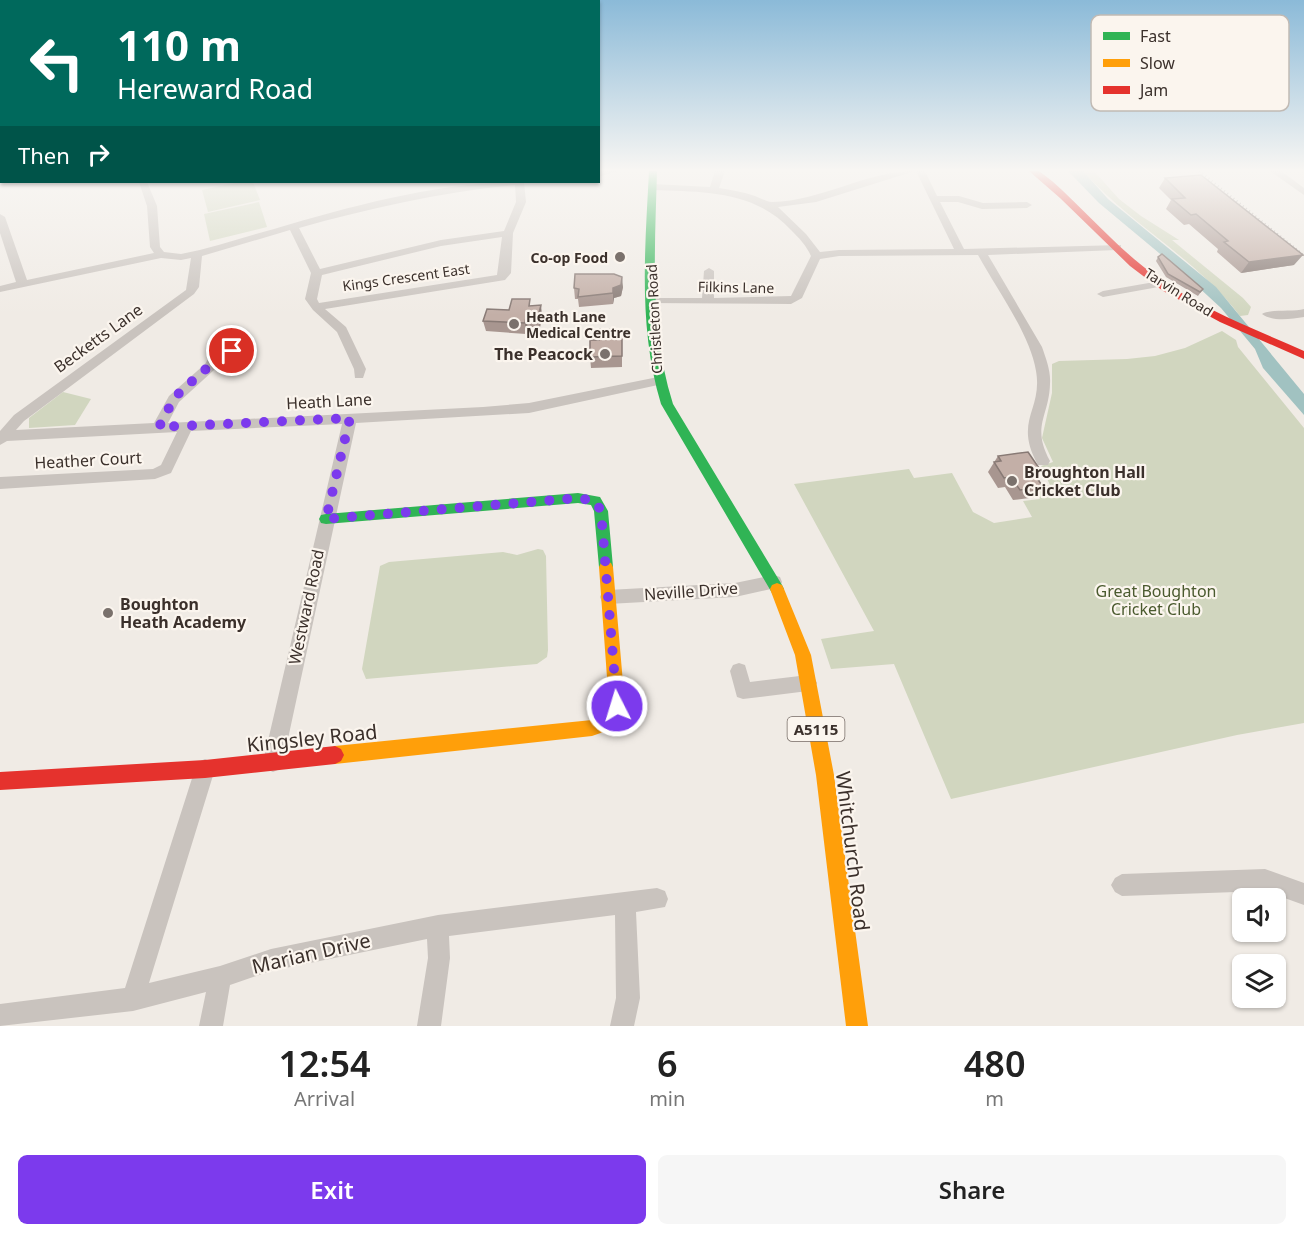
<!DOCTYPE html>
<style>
body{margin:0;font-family:"Noto Sans",sans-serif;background:#f6f6f6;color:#222;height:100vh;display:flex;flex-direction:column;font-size:22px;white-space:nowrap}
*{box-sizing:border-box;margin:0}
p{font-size:20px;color:#767676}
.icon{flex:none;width:33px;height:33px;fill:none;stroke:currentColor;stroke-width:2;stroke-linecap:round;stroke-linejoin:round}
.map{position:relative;height:1026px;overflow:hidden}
.panel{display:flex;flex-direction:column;background:#fff;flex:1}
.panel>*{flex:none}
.hud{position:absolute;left:0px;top:0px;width:600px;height:183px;box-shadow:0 2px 4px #0004;background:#00695c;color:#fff;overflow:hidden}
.buttons{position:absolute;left:1232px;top:888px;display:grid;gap:12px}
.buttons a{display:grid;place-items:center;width:54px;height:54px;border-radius:9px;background:#fff;box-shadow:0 2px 4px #0004;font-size:30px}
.pin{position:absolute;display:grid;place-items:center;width:51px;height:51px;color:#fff;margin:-26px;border:3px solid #fff;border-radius:50%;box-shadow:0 2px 6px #0007}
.me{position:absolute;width:66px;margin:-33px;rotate:355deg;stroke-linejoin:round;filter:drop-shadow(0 0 4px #0008)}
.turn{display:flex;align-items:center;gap:21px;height:126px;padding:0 18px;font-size:27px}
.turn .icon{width:78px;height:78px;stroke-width:2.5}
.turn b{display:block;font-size:42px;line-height:51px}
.then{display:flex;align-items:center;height:57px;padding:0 18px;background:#0003;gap:12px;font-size:22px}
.eta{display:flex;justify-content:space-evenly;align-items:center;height:102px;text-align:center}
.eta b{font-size:36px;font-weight:600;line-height:42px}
.primary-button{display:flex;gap:12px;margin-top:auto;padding:12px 18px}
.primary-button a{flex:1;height:69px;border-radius:9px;background:#7c3aed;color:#fff;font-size:24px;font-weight:600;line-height:69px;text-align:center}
.primary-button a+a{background:#f6f6f6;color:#222}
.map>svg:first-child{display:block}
.green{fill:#d1d6bf}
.water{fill:#a1c2c1}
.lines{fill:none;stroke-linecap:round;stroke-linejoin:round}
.street{fill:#c9c3be;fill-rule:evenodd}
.fast{fill:#30b455;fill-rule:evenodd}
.slow{fill:#ff9f0a;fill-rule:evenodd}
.jam{fill:#e5322d;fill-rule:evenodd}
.rail{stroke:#b1aca8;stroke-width:3;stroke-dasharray:1 3;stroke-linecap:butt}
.wall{fill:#a89690}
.shaded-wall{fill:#887a75}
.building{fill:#c3afa7;stroke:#887a75;stroke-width:1.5}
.route{stroke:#7c3aed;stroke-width:10;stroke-dasharray:0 18}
.poi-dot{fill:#7a716c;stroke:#fbf5ee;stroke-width:2}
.labels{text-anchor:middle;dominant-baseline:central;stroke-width:4.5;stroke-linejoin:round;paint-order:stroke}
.far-poi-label{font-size:14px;font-weight:bold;fill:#3b302b;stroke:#fbf5ee;text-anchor:end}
.far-street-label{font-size:14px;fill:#3b302b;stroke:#fbf5ee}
.shield{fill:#fbf5ee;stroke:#756b66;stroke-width:1.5}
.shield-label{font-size:15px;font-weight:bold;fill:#3b302b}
.street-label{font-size:16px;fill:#3b302b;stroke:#fbf5ee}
.poi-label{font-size:16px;font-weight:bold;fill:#3b302b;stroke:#fbf5ee;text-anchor:start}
.park-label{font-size:16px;fill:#4a5a2e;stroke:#fbf5ee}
.near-street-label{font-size:20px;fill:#3b302b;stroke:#fbf5ee}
.key{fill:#fbf5ee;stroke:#c1bab4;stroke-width:1.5}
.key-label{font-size:16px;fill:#3b302b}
</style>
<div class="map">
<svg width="1304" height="1026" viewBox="0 0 1304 1026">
<rect width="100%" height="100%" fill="#f0ebe5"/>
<g class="green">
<path d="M1083 171H1094L1119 199 1141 216 1179 240H1172L1243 298 1251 307 1248 315 1240 316C1197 259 1131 225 1083 171Z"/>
<polygon points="239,182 253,182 260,200 208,212 202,190"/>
<polygon points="259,202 267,227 210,241 204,214"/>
<polygon points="1222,331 1236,340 1238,347 1304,428 1304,723 1237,735 951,799 894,664 831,669 821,639 874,631 794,484 909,469 914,478 952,473 973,512 994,523 1032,517 1023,501 1040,499 1033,487 1050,485 1041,466 1053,462 1042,438 1052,393 1052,364 1059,361 1127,359 1155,356 1185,348"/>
<polygon points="63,392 91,399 75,425 29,428 29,418"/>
<polygon points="538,549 543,550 546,556 548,650 547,657 537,664 366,679 362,669 380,566 389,562 503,552 517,555"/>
</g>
<polygon class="water" points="1068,171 1083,171 1108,199 1216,287 1304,394 1304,415 1263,368 1255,349 1221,308 1183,273 1099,203"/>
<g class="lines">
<g class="street">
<polygon points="598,171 618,171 598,177"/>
<path d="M715 171H725L719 188C731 190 743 192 755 196 761 198 766 202 772 202 822 201 866 171 915 171L816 202 778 207 806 234 820 252 839 250 954 249 916 171H925L937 196H959L983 203 1027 202 1032 205 1027 208 982 209 958 202H940L964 249 1121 245V249L1117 250 988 255 1042 347C1046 359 1051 371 1050 384 1049 417 1031 426 1050 461L1048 465H1038C1013 420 1043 411 1036 371 1030 334 996 288 978 255L839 256 820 259 802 298 791 304 646 303V299L650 298H702L704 271 709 268 714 271V298L791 296 811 256C806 245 799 238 791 230 754 190 703 192 653 190L648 187 653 184 710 187Z"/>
<polygon points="1270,171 1281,171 1304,188 1304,195"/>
<path d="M139 182H147L157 206 160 247 164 252 181 254C212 248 243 237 274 229 355 205 439 182 524 182L526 202 513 233 511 273 505 280 325 309 346 327 366 369 363 378H355L354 369 337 332 313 310 305 299 311 273 290 230 202 256 199 287 194 294 24 421 16 430 154 423 169 396 205 364 215 348 219 347 227 351 214 370 179 402 168 423 483 407 529 403 658 377 664 381 658 385 529 413 356 423 283 762 280 769 273 772 266 769 263 762 342 424 191 431 171 473 155 479 0 489V477L153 469 161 465 177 432 7 441 0 445V431L14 415 186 290 191 258 181 260 161 258 0 292V286L16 282 0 233V214L5 217 27 280 154 253 150 247 147 206ZM515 185 516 202 504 231 441 240 320 269 299 228C370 208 441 192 515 185ZM502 237 497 275 319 303 317 299 322 275 441 246Z"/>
<polygon points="1160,281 1166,284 1164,286 1103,297 1097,294 1103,291"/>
<path d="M1304 309V317C1291 319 1273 322 1262 314 1268 309 1293 312 1304 309Z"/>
<polygon points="774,575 780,577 782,582 780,587 735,597 608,604 602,602 600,597 602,592 608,590 735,583"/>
<polygon points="739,663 745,665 750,682 808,675 814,677 817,683 814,689 808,691 743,699 737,697 730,671 733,665"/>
<polygon points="205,759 212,762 215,769 149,983 220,966 271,949 438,915 657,888 665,891 668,899 665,907 636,912 640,998 634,1026 610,1026 616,998 615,915 449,936 450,958 441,1026 417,1026 428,958 427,939 271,971 230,985 223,1026 199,1026 206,992 133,1011 0,1026 0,1004 125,988 195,769 198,762"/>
<polygon points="1265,869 1304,883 1304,905 1265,891 1122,896 1115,892 1111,885 1115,878 1122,874"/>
</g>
<g class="fast">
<path d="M649 171H657C655 250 649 328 673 404L782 585 784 589 782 593 777 595 772 593 661 404C638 328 645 250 649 171Z"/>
<polygon points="578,493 600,497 608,511 613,567 611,571 606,573 601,571 599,567 594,511 591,505 578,503 326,524 321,523 319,519 321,515 326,514"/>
</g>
<g class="slow">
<polygon points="606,561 611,563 613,567 625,706 615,728 592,736 335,764 329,761 326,755 329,749 335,746 592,720 603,716 609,705 599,567 601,563"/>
<polygon points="777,583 782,585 784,589 811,655 834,775 868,1026 846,1026 816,775 795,655 770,589 772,585"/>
</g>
<g class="jam">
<path d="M1029 171H1039L1052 181C1086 211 1116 247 1153 274 1199 308 1252 328 1304 351V359L1220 322 1163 291 1130 266 1060 198Z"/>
<polygon points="335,746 341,749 344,755 341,761 335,764 205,778 0,790 0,772 205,760"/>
</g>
<polyline class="rail" points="1199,171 1304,256"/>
</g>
<g class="wall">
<polygon points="1165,178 1294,265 1241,273 1217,252 1218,249 1189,224 1184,225 1166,209 1171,200 1159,188"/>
<polygon points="1158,257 1203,289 1198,296 1166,277 1156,261"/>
<polygon points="623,287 621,296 614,298 613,304 579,307 578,299 575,299 574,288"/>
<polygon points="531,306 542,316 540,327 528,327 526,334 486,331 483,321 509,310"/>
<polygon points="622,330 622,367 591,368 590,357 599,340"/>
<polygon points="998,456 1041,471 1037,477 1043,487 1037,497 1013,500 1005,487 998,488 988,472"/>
</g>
<g class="shaded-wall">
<polygon points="1303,255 1294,265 1241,273 1249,262"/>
<polygon points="622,277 623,287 621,296 614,298 613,304 613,288"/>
<polygon points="541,305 542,316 540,327 538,317"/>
<polygon points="526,317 528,327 526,334 525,323"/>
</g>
<g class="building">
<polygon points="1201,175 1303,255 1249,262 1224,242 1228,241 1196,214 1191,215 1172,199 1185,198 1165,178"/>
<polygon points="1162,254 1203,289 1200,292 1168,274 1158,257"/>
<polygon points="575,274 614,274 622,277 621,285 613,288 613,293 578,297 579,289 574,288"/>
<polygon points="512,299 530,299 529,306 541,305 538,317 526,317 525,323 483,321 487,309 509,310"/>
<polygon points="600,329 622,330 622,356 590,357 590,340 599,340"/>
<polygon points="1028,452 1041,471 1033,472 1043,487 1020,490 1011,477 1004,478 994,462 1001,461 998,456"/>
</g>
<linearGradient id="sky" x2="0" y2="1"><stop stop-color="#8bbad8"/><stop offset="0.54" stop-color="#f8f6f3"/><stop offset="1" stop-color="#f8f6f3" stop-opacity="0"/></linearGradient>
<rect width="1304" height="315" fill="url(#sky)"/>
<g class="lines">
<path class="route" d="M232 351H219C210 369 196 377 182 390 172 400 166 414 159 427L350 418 326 519 578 498 595 501 601 511 617 706"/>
</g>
<g class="poi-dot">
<circle cx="620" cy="257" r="6"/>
<circle cx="514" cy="324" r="6"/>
<circle cx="605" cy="354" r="6"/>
<circle cx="1012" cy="481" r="6"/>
<circle cx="108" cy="613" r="6"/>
</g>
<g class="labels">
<g class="far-poi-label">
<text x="608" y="257">Co-op Food</text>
<text x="526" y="316" text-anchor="start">Heath Lane<tspan x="526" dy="16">Medical Centre</tspan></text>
</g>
<g class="far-street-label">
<text transform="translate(406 277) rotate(-8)">Kings Crescent East</text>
<text transform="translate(736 287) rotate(1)">Filkins Lane</text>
<text transform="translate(1179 292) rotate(32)">Tarvin Road</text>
<text transform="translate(654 319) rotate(-93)">Christleton Road</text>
</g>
<rect class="shield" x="787.5" y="717" width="57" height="24" rx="4.5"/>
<g class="shield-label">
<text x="816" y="729">A5115</text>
</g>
<g class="street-label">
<text transform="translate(98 338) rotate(-36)">Becketts Lane</text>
<text transform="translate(329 401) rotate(-3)">Heath Lane</text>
<text transform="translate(88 460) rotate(-3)">Heather Court</text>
<text transform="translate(691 591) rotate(-4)">Neville Drive</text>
<text transform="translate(306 607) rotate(-78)">Westward Road</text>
</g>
<g class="poi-label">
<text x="593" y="354" text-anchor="end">The Peacock</text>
<text x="1024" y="472">Broughton Hall<tspan x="1024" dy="18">Cricket Club</tspan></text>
<text x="120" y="604">Boughton<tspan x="120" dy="18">Heath Academy</tspan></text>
</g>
<g class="park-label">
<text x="1156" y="591">Great Boughton<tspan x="1156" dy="18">Cricket Club</tspan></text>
</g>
<g class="near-street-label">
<text transform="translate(312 738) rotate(-6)">Kingsley Road</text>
<text transform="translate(853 851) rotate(83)">Whitchurch Road</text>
<text transform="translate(311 953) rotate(-13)">Marian Drive</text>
</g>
</g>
<rect x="1091" y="15" width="198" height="96" rx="9" class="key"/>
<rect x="1103" y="32" width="27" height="8" fill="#30b455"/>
<rect x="1103" y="59" width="27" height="8" fill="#ff9f0a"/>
<rect x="1103" y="86" width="27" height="8" fill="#e5322d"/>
<g class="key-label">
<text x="1140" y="42">Fast</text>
<text x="1140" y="69">Slow</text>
<text x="1140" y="96">Jam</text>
</g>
</svg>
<div class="buttons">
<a><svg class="icon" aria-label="sound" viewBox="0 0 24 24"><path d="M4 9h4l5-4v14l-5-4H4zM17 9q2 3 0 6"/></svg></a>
<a><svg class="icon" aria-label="layers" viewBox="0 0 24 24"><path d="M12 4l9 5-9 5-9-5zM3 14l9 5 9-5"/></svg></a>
</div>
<div class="pin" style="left:232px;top:351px;background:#d93025"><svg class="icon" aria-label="arrive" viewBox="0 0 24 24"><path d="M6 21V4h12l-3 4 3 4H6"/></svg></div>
<svg class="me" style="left:617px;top:706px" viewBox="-20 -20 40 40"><circle r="17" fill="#7c3aed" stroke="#fff" stroke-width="3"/><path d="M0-11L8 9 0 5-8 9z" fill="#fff"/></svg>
<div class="hud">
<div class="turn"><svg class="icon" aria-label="left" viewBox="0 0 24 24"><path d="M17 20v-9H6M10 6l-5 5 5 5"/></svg><div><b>110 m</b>Hereward Road</div></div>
<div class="then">Then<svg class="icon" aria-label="right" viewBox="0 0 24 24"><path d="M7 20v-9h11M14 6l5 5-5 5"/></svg></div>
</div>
</div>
<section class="panel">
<div class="eta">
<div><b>12:54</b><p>Arrival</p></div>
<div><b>6</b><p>min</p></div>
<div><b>480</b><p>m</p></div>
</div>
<div class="primary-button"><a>Exit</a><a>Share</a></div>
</section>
